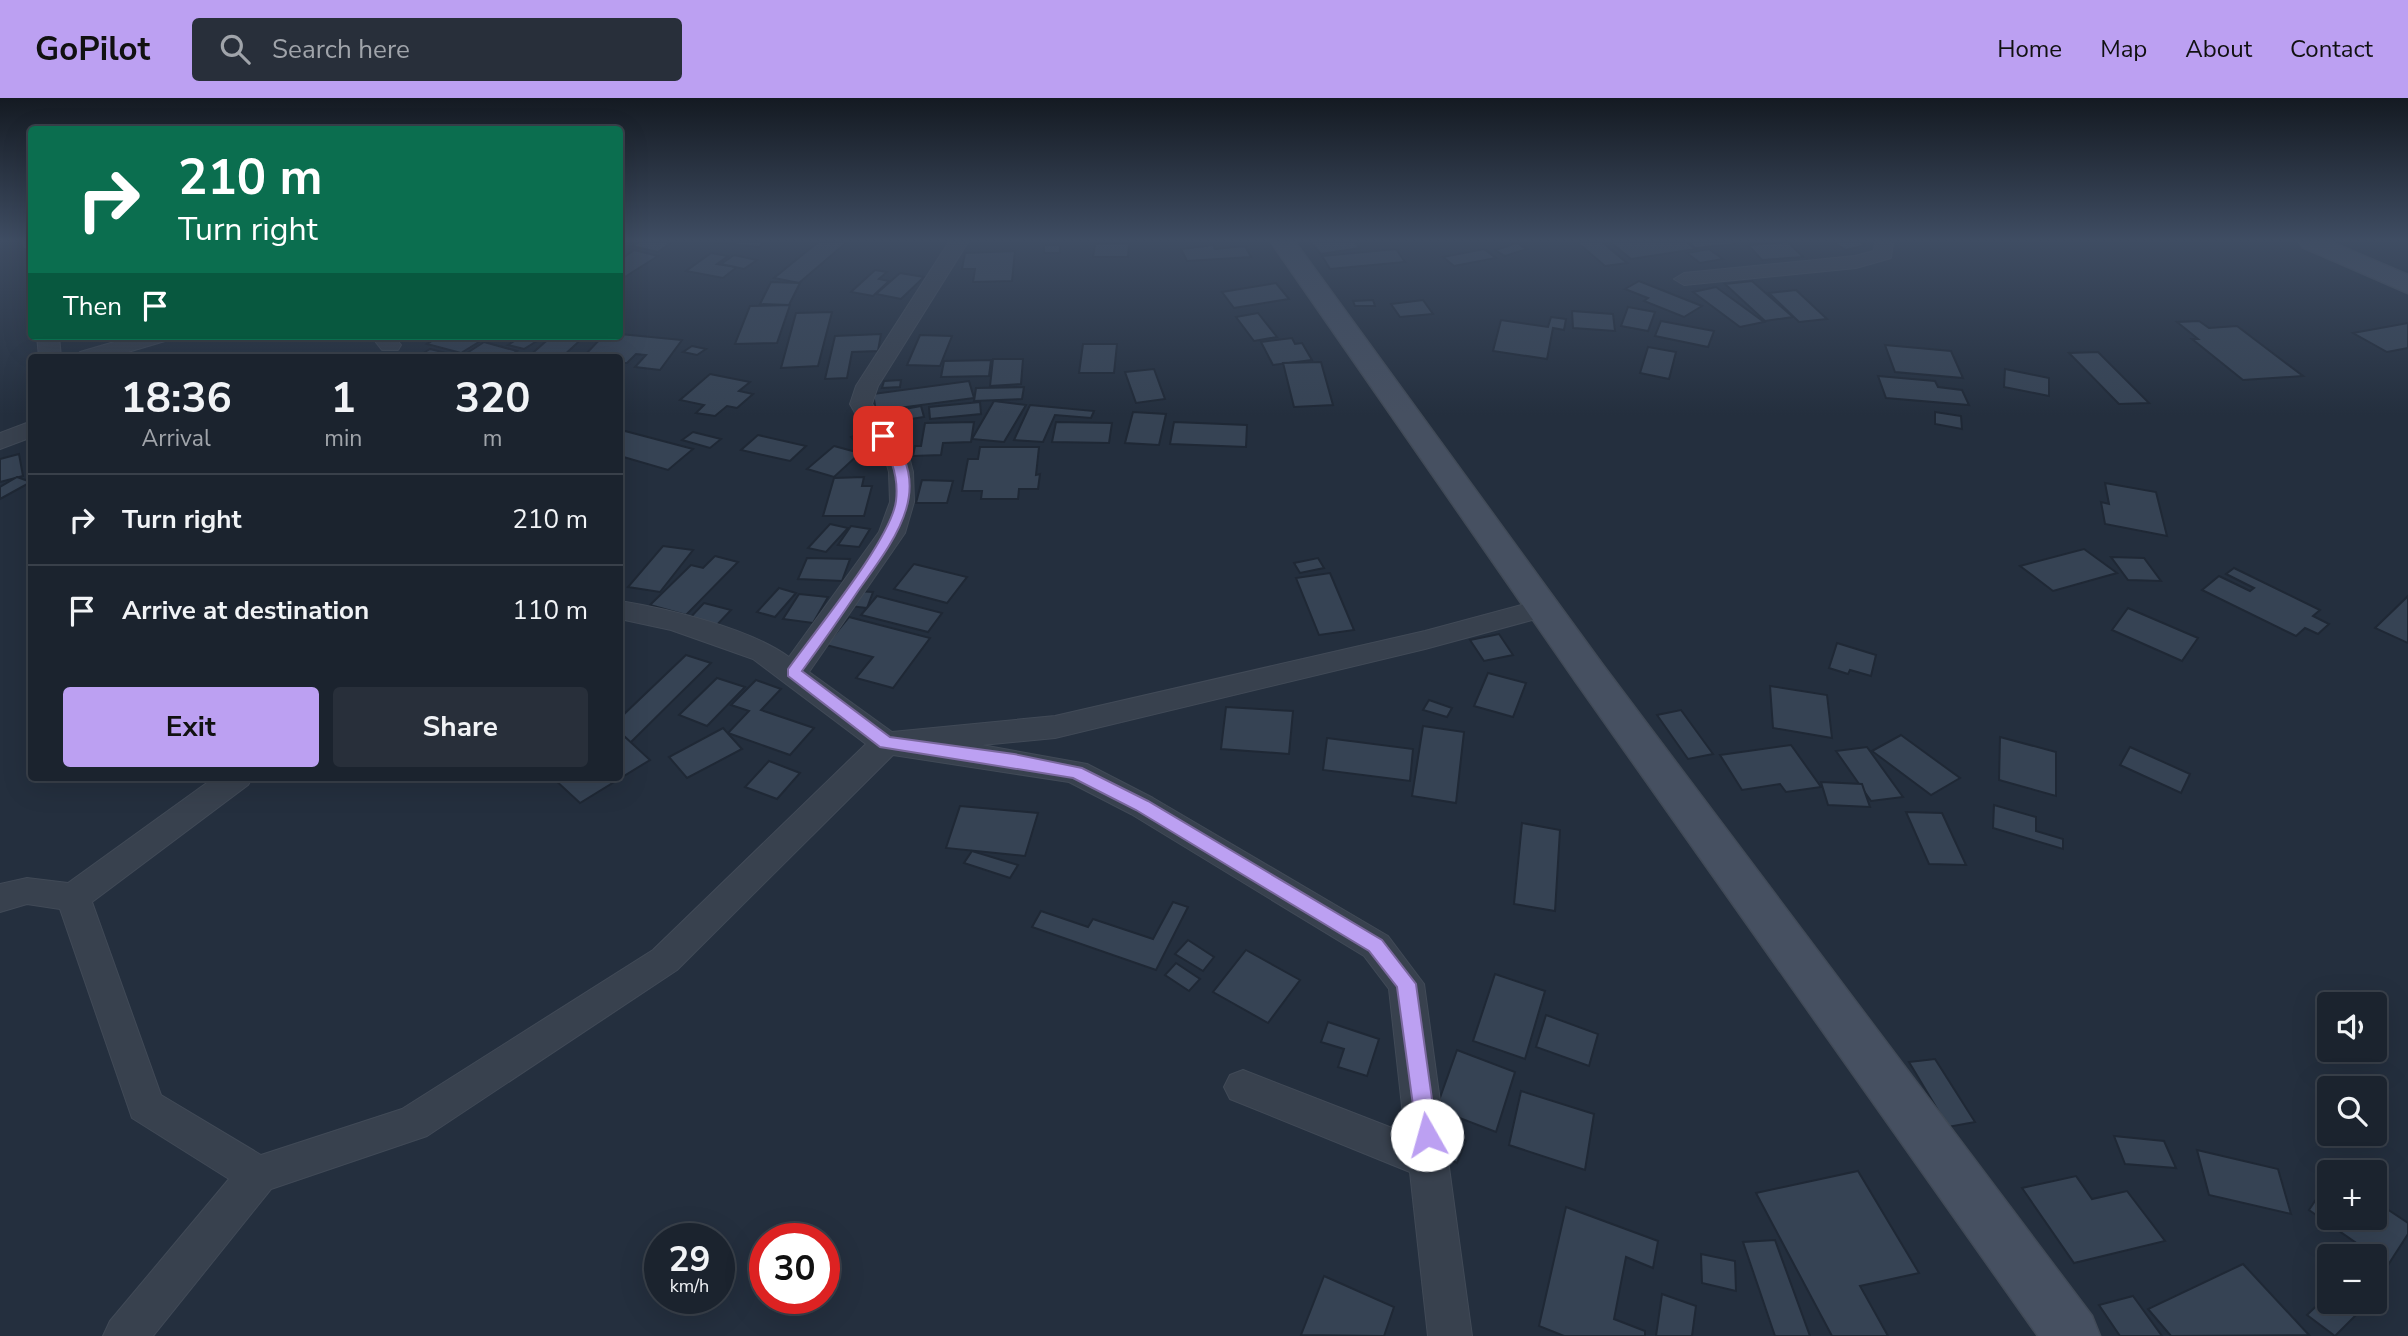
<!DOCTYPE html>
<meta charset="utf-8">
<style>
body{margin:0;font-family:"Nunito Sans",sans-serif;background:#282f3a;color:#f1f3f6;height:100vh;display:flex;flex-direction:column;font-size:26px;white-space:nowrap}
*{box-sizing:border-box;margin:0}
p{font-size:23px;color:#a0a4aa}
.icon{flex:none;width:38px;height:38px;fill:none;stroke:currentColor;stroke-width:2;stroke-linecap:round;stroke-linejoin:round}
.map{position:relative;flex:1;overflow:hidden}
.drawer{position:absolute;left:28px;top:256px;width:595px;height:427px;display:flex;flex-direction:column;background:#1b232e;border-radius:7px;box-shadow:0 7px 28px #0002,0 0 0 2px #39404a}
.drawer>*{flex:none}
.top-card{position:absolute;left:28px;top:28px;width:595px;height:214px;border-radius:7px;box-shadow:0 7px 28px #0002,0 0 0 2px #39404a;background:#0b6e4f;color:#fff;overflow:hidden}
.buttons{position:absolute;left:2317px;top:894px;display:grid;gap:14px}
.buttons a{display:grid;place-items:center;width:70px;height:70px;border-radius:7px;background:#1b232e;box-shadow:0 7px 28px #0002,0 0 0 2px #39404a;font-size:35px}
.speed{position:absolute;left:644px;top:1125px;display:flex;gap:14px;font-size:35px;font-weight:700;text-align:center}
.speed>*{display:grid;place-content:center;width:91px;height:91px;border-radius:50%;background:#1b232e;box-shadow:0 7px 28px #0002,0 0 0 2px #39404a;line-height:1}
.speed small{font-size:18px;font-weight:400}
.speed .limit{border:10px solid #d22;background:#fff;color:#111}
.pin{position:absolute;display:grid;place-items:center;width:60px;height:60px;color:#fff;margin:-30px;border-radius:14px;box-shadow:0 4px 10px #0006}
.me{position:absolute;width:77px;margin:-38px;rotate:353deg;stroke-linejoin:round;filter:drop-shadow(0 0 5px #0008)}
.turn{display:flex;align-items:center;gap:24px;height:147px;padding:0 35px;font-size:32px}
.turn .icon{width:91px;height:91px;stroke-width:2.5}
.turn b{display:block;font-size:49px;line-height:60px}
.then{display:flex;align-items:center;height:66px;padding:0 35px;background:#0003;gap:14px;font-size:26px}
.eta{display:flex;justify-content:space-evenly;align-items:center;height:119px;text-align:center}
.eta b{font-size:42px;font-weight:700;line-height:49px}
.button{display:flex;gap:14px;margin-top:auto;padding:14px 35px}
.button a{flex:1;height:80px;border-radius:7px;background:#bca0f2;color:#111;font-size:28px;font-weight:700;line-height:80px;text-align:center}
.button a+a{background:#282f3a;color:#f1f3f6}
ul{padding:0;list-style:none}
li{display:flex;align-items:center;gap:21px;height:91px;padding:0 35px;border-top:2px solid #39404a}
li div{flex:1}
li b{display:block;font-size:26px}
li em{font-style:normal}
header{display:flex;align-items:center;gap:42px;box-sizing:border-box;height:98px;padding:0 35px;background:#bca0f2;color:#111}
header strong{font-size:33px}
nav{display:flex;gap:38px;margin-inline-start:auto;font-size:24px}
.search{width:490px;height:63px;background:#282f3a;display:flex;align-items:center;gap:18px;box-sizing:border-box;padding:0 24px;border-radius:7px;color:#a0a4aa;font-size:26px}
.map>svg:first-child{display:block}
.building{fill:#364354;stroke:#1f2835;stroke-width:2}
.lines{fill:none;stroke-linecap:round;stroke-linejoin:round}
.street-casing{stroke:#414a57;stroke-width:2}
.secondary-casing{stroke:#414a57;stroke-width:3}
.street{fill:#38414e;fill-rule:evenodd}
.secondary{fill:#465061;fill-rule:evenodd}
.route{fill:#bca0f2;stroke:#7a689d;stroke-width:2}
</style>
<header>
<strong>GoPilot</strong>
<div class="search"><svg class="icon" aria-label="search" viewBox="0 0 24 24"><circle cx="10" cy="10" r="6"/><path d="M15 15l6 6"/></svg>Search here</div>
<nav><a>Home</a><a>Map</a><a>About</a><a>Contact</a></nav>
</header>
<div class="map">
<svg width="2408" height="1238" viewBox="0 0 2408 1238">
<rect width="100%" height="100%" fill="#242f3e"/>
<g class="building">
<polygon points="639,144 663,144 671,145 658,154 632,148"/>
<polygon points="713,144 764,144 759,149"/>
<polygon points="818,144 847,144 799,185 774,180"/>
<polygon points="1310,144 1355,144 1360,150 1321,156"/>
<polygon points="1577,144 1602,144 1627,165 1605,168"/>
<polygon points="1610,144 1686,144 1696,151 1631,161"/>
<polygon points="1689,144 1732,144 1735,146 1695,150"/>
<polygon points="1788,144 1803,159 1762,162 1748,147"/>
<polygon points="1833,144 1860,144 1866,147 1846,152"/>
<polygon points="1129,145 1128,159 1093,159 1095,146"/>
<polygon points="1517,145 1527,151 1505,158 1495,152"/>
<rect x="1044" y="147" width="16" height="8"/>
<polygon points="1213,147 1215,151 1245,148 1251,159 1187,163 1181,151"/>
<polygon points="1396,151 1405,164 1330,171 1322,158"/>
<polygon points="1484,151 1496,160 1454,168 1443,159"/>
<polygon points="1709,151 1723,161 1700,165 1687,155"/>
<polygon points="634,152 658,158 620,182 620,162"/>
<polygon points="1015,153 1012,183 973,184 975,171 962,171 965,155"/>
<polygon points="711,155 728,158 717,166 737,169 723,180 686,173"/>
<polygon points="734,157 757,162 744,171 721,166"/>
<polygon points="875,172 887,174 879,181 889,183 873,198 851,194"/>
<polygon points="900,175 924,179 901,201 876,196"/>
<polygon points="1639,183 1702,208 1684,219 1644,203 1648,200 1625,191"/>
<polygon points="1752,183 1793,219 1765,223 1725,186"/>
<polygon points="771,184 800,185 789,207 760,206"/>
<polygon points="1276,185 1289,201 1234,210 1222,194"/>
<polygon points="1716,189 1764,224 1740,229 1693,194"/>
<polygon points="1796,192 1827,221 1799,224 1769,195"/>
<polygon points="1373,202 1375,208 1355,208 1353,203"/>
<polygon points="1423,202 1433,216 1400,219 1391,206"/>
<polygon points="790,207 777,245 735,246 750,208"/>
<polygon points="1628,209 1655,214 1648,233 1621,228"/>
<polygon points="1572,213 1613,216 1615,233 1573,230"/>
<polygon points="832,214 818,268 781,270 796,215"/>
<polygon points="1258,215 1277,239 1254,243 1236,219"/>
<polygon points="1551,219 1566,221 1564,232 1553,230 1547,261 1493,253 1501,222 1548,229"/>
<polygon points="1661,223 1714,233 1708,249 1655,238"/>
<polygon points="2199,223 2209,230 2237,228 2303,278 2243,282 2192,241 2198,241 2177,224"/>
<polygon points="2408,225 2408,250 2387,254 2353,235"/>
<polygon points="620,236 682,242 660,272 635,269 646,257 636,256 627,265 620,265 620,259 583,259 603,238"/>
<polygon points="881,236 878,253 852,254 847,280 825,281 835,238"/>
<polygon points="920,237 952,238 940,268 907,267"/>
<polygon points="440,238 484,238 487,239 461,255 427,246"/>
<polygon points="522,238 545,238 524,251 508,247"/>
<polygon points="552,238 585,238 562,259 528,259"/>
<polygon points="1292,240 1295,246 1302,245 1312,262 1273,267 1261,244"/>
<polygon points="484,244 517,253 508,259 483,259 467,255"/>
<polygon points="1083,246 1117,246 1114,275 1079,275"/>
<polygon points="1885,247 1951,253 1963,280 1895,274"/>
<polygon points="692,248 706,251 697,257 683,254"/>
<polygon points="1648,249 1676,254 1669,281 1640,275"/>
<polygon points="430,251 462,259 417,259"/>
<polygon points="2098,254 2149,305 2119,306 2069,255"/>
<polygon points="993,261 1023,261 1021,286 990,288"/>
<polygon points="991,262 989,278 941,279 944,263"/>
<polygon points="1321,264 1333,307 1294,309 1283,265"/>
<polygon points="1154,271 1165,301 1136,305 1125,274"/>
<polygon points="2005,271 2049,280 2049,298 2004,289"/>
<polygon points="710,276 750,284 739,293 753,296 737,310 727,308 715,318 696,315 704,307 680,302"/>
<polygon points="1878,278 1935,283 1938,289 1962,292 1969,307 1886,300"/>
<polygon points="901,282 900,289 882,290 884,283"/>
<polygon points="969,283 974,300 876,313 873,296"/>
<polygon points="1024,289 1022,301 974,303 976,290"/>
<polygon points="994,303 1026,307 1004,344 972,341"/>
<polygon points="980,304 981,316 930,321 929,309"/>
<polygon points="1030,307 1094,313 1091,320 1055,317 1043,344 1014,342"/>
<polygon points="921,308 924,319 885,325 882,315"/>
<polygon points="1133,314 1166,316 1159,347 1125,345"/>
<polygon points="1935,314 1961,318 1962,331 1935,326"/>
<polygon points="974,324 971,344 943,345 941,357 913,358 915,348 921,348 925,325"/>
<polygon points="1056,324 1112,325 1109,345 1052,344"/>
<polygon points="1174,324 1247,327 1246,349 1170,346"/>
<polygon points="625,333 693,351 668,372 620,358 620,337"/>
<polygon points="693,334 721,341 710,350 682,342"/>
<polygon points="861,336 873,347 862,351 851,339"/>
<polygon points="758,337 806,348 790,363 741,352"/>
<polygon points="834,348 860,355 834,379 807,371"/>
<polygon points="980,349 1039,349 1036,377 1040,376 1038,391 1019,391 1018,401 981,401 982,393 962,393 968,361 978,361"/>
<polygon points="19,356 23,378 0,384 0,361"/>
<polygon points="17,379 31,384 0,401 0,389"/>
<polygon points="864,379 862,388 872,388 864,418 823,418 834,380"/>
<polygon points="922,382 953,383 947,405 916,405"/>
<polygon points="2105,385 2156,394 2167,438 2105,426 2101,404 2109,406"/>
<polygon points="830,426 848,430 826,454 808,450"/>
<polygon points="851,428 870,431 859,449 838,447"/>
<polygon points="663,448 693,452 660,494 628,489"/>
<polygon points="2084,451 2117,475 2053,493 2020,468"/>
<polygon points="715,458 738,464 686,517 650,507 691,467 703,470"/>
<polygon points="2111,459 2144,460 2161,483 2128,482"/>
<polygon points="807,460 850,461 842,483 798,481"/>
<polygon points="1318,460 1324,470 1300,475 1294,465"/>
<polygon points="914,466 967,479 947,505 894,491"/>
<polygon points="2234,470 2320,512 2313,518 2329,526 2318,536 2305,530 2296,538 2202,492 2219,478 2250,493 2254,490 2226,476"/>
<polygon points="1330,475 1354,532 1319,537 1296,480"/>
<polygon points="779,490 796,495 775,519 757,514"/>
<polygon points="856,493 873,494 867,510 849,508"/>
<polygon points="799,496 828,499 813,525 783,521"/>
<polygon points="877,498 942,515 928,534 861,517"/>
<polygon points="2408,498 2408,545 2375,530"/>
<polygon points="704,505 731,512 714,530 687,523"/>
<polygon points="2128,510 2198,540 2182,563 2112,532"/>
<polygon points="849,519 930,540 893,590 856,580 873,559 826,547"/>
<polygon points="1499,536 1513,557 1484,563 1470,542"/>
<polygon points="1837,545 1876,557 1871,578 1850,572 1848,576 1829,570"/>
<polygon points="686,557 711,565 629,646 620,642 620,620"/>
<polygon points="1488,575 1526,585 1513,619 1474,608"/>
<polygon points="717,580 745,589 707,628 679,617"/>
<polygon points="756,582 781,591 761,612 814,630 790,657 728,635 749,613 731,607"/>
<polygon points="1770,588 1827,597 1832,640 1773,630"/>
<polygon points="1429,602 1452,610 1447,619 1423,612"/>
<polygon points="1226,609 1293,613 1289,656 1221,651"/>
<polygon points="1681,612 1713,656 1688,661 1657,617"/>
<polygon points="1423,628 1464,634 1456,705 1412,698"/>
<polygon points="723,630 742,651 687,680 669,659"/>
<polygon points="1901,637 1960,680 1931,697 1872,653"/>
<polygon points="624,638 650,662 580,705 553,680 620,679 620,641"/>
<polygon points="2000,639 2056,654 2056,698 1999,682"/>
<polygon points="1327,640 1413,651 1410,683 1323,672"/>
<polygon points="1791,647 1821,689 1786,694 1780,686 1742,692 1720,657"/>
<polygon points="1867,649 1903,699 1871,703 1836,653"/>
<polygon points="2130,649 2190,676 2181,695 2120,667"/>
<polygon points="769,663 800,675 777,701 745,689"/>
<polygon points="1821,684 1862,686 1870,709 1828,707"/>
<polygon points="1994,707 2036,719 2036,733 2063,741 2063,751 1993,730"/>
<polygon points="960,708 1038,715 1025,758 946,750"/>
<polygon points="1906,714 1942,715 1966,767 1929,766"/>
<polygon points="1522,725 1560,732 1555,813 1514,806"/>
<polygon points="972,753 1018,767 1010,780 964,765"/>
<polygon points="1173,804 1188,809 1156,872 1032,829 1041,813 1088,829 1093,821 1153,841"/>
<polygon points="1188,842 1214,859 1203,873 1175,856"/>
<polygon points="1246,852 1300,882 1268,925 1213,894"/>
<polygon points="1176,865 1200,881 1189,893 1165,877"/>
<polygon points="1495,876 1545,893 1525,961 1473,943"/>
<polygon points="1546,917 1598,936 1589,968 1536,949"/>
<polygon points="1328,924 1379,941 1367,978 1338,969 1344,951 1321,944"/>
<polygon points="1457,952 1515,974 1496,1034 1436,1011"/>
<polygon points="1935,961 1975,1024 1948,1029 1909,964"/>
<polygon points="1521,993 1594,1016 1585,1072 1509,1047"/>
<polygon points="1443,1032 1466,1043 1457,1065 1434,1054"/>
<polygon points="2114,1038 2164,1043 2176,1070 2125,1066"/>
<polygon points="2197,1052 2278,1071 2291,1116 2209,1097"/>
<polygon points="1858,1073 1919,1175 1860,1188 1888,1238 1832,1238 1756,1095"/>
<polygon points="2076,1078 2092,1101 2127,1093 2165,1143 2074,1165 2022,1090"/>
<polygon points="2329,1082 2329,1120 2375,1120 2375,1103 2408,1125 2408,1136 2388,1167 2309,1112"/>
<polygon points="1566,1109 1658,1143 1653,1170 1626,1159 1614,1221 1645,1233 1645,1238 1564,1238 1539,1228"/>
<polygon points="1775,1142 1810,1238 1775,1238 1743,1144"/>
<polygon points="1701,1156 1735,1163 1736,1193 1702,1185"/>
<polygon points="2243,1166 2309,1237 2171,1238 2148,1211"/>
<polygon points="1324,1178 1394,1209 1384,1238 1301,1237"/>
<polygon points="1662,1196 1696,1208 1692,1238 1656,1238"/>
<polygon points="2329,1196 2329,1204 2369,1204 2335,1238 2307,1217"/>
<polygon points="2133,1198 2162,1238 2120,1238 2099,1207"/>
</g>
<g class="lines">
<g class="street-casing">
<g id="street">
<polygon points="22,144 32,144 32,151 25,149"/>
<path d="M949 144H968L878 288 872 306 907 351 913 374 914 404 905 435 809 574 892 634 1055 618 1425 533 1544 501 1554 504 1558 510 1554 516 1425 551 1055 640 982 647 1087 666 1153 700 1388 838 1424 886 1472 1238H1428L1410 1074 1230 1001 1224 989 1230 977 1243 972 1405 1035 1389 891 1364 858 1131 716 1069 684 893 657 677 872 427 1038 271 1091 153 1238H103L110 1223 229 1081 132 1020 60 811 27 806 0 814V786L27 780 68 785 215 679H253L248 687 92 804 161 997 261 1057 402 1011 653 852 866 646 753 561 671 532 620 521V503C669 511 749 530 789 559L879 434 890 404 889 374 883 353 863 329 850 306 856 288Z"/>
<polygon points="1875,144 1893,144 1891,160 1856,170 1684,187 1674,181 1684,175 1855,158 1874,153"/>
<polygon points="37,238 59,238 61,259 39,259"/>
<polygon points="135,238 168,238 165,243 111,259 77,259 80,254"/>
<polygon points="371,238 394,238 401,247 398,252 382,252"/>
<polygon points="32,323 32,339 0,351 0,335"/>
</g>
</g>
<g class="secondary-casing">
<g id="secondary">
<polygon points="1271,144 1295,144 1602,566 2092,1218 2100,1238 2038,1238 1576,584"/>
<polygon points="2299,144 2331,144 2408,177 2408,195 2302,149"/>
</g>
</g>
<use href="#street" class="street"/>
<use href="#secondary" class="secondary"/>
</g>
<linearGradient id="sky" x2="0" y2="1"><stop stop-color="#141a22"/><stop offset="0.45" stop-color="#3f4d63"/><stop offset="1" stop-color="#3f4d63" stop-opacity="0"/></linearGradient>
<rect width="2408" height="317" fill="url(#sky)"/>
<path class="route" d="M879 335H887C938 390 892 445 858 493 840 520 821 547 802 573L890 639 1014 656 1082 670 1148 703 1382 842 1416 886 1437 1037 1434 1043 1427 1046 1420 1043 1417 1037 1397 889 1369 853 1136 712 1073 680 880 649 788 578V571C814 534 891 442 896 403 899 378 891 357 877 338Z"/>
</svg>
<div class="buttons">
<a><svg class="icon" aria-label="sound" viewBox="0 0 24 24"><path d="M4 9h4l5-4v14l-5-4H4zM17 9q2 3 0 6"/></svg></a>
<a><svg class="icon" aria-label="search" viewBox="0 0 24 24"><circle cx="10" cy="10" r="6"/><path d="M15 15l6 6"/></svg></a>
<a>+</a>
<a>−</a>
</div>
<div class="speed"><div>29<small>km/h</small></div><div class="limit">30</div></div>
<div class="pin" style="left:883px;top:338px;background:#d93025"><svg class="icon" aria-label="arrive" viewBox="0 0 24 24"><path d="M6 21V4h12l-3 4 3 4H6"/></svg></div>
<svg class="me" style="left:1427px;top:1037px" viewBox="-20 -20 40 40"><circle r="19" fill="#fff"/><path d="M0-13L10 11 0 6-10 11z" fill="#bca0f2"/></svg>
<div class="top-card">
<div class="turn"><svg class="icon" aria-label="right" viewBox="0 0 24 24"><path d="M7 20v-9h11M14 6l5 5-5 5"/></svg><div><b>210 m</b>Turn right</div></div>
<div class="then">Then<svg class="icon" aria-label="arrive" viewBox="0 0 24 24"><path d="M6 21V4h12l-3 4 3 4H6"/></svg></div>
</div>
<section class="drawer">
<div class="eta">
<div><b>18:36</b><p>Arrival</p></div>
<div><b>1</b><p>min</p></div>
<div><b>320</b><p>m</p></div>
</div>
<ul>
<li><svg class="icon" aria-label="right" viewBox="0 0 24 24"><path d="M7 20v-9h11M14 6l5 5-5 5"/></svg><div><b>Turn right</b></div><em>210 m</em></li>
<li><svg class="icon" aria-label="arrive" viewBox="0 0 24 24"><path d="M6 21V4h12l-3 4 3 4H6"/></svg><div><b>Arrive at destination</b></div><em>110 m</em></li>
</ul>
<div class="button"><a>Exit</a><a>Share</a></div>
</section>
</div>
